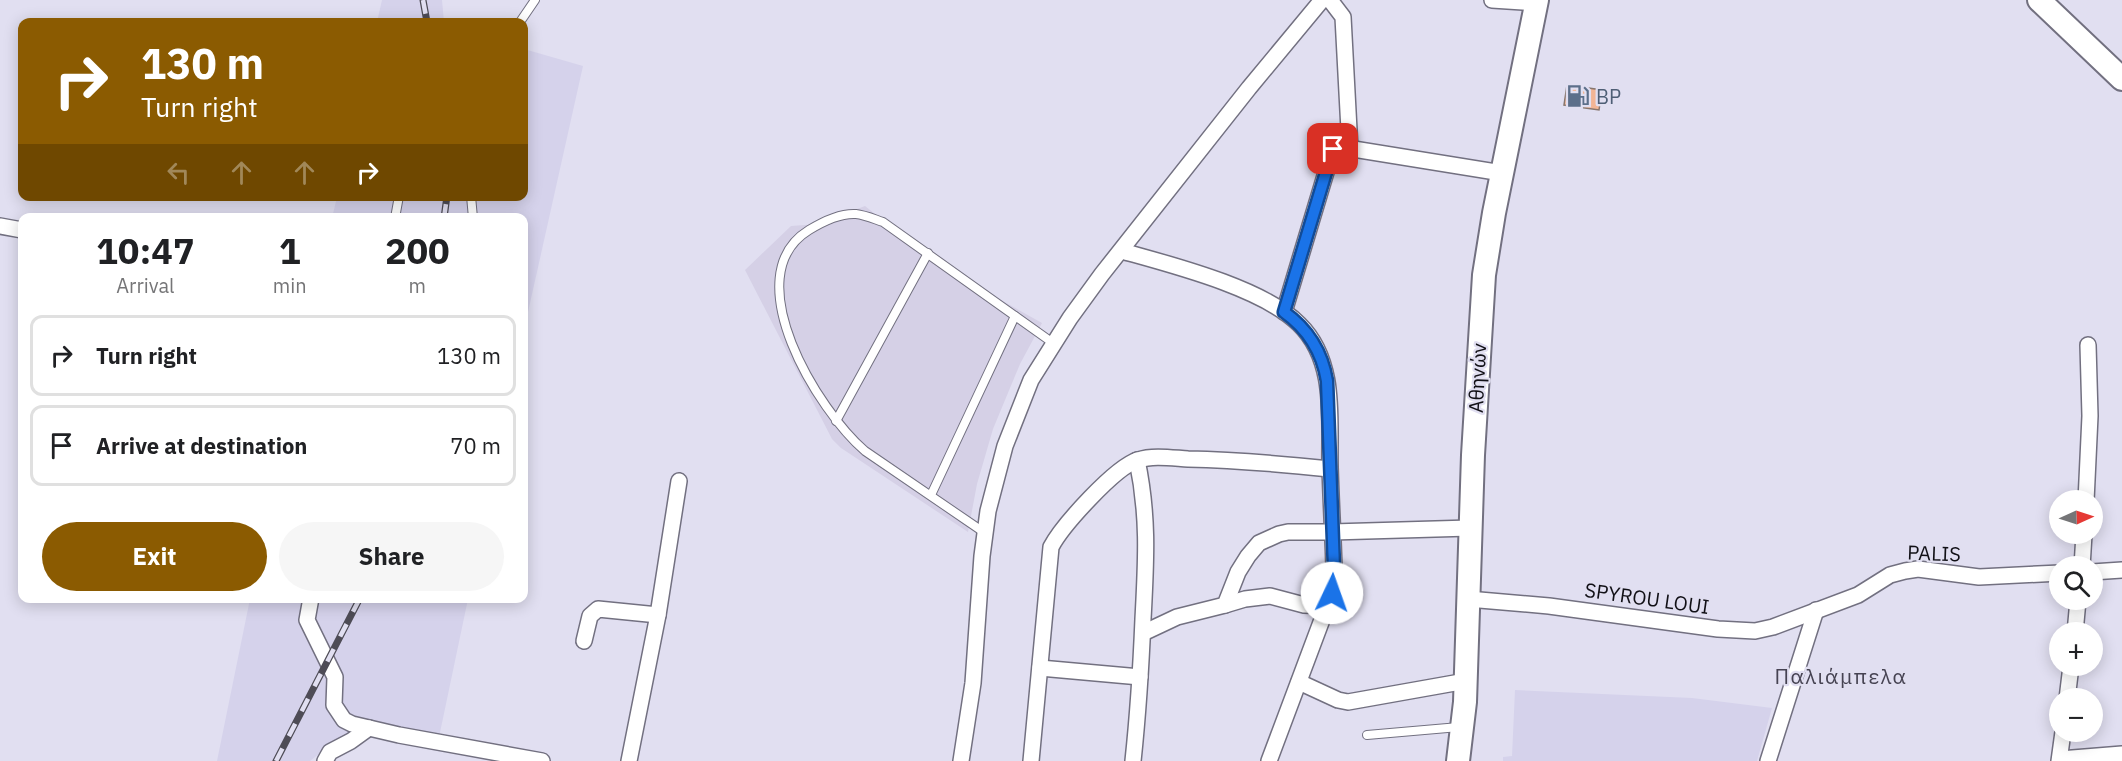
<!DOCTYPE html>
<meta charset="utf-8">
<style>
body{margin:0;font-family:"IBM Plex Sans",sans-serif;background:#f6f6f6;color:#202124;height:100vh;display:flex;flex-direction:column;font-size:22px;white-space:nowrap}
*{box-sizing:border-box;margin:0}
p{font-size:20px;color:#757577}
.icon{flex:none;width:33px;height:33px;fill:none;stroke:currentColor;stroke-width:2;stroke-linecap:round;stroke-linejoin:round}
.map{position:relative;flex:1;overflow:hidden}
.details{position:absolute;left:18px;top:213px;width:510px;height:390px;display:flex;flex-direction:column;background:#fff;border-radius:12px;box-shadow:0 3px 15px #0003}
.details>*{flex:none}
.guide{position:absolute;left:18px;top:18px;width:510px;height:183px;border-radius:12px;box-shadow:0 3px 15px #0003;background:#8b5b01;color:#fff;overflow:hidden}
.needle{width:39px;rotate:87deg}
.fabs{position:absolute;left:2049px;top:490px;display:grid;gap:12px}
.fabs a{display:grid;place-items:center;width:54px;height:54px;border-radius:50%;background:#fff;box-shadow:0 3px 15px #0003;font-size:30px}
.pin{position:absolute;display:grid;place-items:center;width:51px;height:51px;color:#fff;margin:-26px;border-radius:12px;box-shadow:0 3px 9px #0006}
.me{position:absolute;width:66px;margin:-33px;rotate:3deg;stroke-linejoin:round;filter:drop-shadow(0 0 4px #0008)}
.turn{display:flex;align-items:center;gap:21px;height:126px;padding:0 24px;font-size:27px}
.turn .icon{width:78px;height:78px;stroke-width:2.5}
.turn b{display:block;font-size:42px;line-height:51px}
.lanes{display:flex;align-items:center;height:57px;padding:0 24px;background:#0003;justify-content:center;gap:30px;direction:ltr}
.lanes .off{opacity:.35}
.eta{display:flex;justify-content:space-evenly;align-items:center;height:102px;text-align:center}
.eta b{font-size:36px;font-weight:700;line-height:42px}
.action{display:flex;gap:12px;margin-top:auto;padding:12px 24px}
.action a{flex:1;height:69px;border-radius:36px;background:#8b5b01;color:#fff;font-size:24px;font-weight:700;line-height:69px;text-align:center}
.action a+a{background:#f6f6f6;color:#202124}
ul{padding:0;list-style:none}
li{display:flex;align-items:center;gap:18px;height:81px;margin:0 12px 9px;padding:0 12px;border:3px solid #e0e0e0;border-radius:12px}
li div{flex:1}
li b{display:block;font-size:22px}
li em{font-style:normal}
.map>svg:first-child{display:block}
.commercial{fill:#d5d0e6}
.built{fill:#d5d2eb}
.building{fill:#f2b595;stroke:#87766e;stroke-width:1.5}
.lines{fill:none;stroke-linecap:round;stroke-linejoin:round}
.lane-casing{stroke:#727080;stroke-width:10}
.street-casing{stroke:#727080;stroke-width:18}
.secondary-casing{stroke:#727080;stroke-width:26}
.lane{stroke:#fff;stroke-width:8}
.street{stroke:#fff;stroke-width:15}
.secondary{stroke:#fff;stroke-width:22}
.rail-casing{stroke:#4e4c56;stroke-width:7}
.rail{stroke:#e1dff1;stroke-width:4.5;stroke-dasharray:14;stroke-linecap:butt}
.route-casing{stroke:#114b97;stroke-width:15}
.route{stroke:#1a73e8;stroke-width:10}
.labels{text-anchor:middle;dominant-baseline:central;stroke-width:4.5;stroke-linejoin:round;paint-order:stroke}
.service-label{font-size:20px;fill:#4e5e75;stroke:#e1dff1;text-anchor:start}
.street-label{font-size:20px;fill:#111016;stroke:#e1dff1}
.neighbourhood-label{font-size:21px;letter-spacing:1.5px;fill:#464352;stroke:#e1dff1}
</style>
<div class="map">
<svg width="2122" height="761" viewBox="0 0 2122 761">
<rect width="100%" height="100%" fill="#e1dff1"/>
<polygon class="commercial" points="865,206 940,266 1042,323 1020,364 993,429 977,484 968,532 841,448 832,439 745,270 791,226 818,224"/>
<g class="built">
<polygon points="382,0 442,0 444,22 377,22"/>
<polygon points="524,49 583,66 524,330 524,218 332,218 337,197 524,196"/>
<polygon points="250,599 468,599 438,742 361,727 334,742 310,761 217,761"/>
<polygon points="1515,690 1692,698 1772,708 1757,761 1503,761 1503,757 1512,756"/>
</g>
<polygon class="building" points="1567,85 1602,90 1599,110 1564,105"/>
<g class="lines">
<g class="lane-casing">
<g id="lane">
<polyline points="520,22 535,0"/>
<polyline points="471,196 473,218"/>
<polyline points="395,218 399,196"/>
<polyline points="836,421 928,253"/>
<polyline points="931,495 1015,316"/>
<path d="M985 533 865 451C819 412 734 276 809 230 822 222 840 213 856 214 865 215 874 219 883 222L1053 343"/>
<polyline points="1367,735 1459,727"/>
</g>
</g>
<g class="street-casing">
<g id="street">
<polyline points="1330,0 1343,17 1350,149"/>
<polyline points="1492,0 1536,3"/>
<polyline points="0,226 22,230"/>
<path d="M1122 251C1172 265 1263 288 1299 324 1337 361 1329 419 1330 467 1331 501 1333 534 1334 568L1332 593 1269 761"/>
<polyline points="1284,312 1333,149 1341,147 1502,173"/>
<polyline points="2086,501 2090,416 2088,345"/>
<polyline points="2082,567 2084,534"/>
<polyline points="2092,572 2122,570"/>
<polyline points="311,598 307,620 335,677 334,705 344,720 352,724 399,735 542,761"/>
<polyline points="1468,599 1549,606 1718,629 1755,631 1773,627 1858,595 1890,575 1905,571 1918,569 1979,577 2060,573"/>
<polyline points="1225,605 1245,599 1270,596 1304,605 1327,606"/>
<polyline points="1143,633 1177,617 1225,605 1238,572 1248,556 1259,543 1279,534 1288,532 1332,532 1470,528"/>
<polyline points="2075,633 2078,600"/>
<polyline points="584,641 590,616 598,609 658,615"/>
<polyline points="1040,668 1140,677"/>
<polyline points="1299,682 1338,700 1348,702 1466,681"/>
<polyline points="2067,699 2071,666"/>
<polyline points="2060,759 2122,754"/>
<polyline points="325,761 330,752 351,741 369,728"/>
<polyline points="629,761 658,615 679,481"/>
<polyline points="961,761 973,683 982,556 988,511 1005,446 1031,380 1070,318 1102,274 1249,88 1322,0"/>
<path d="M1031 761 1051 547C1062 526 1115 467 1138 460 1153 455 1172 458 1188 459 1236 460 1282 464 1330 469"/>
<path d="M1133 761C1138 714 1141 667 1143 619 1146 562 1149 517 1137 460"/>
<polyline points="1768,761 1816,610"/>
<polyline points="2059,761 2063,732"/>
</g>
</g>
<g class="secondary-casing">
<g id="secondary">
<polyline points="2039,0 2122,79"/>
<polyline points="1458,761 1465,702 1473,455 1484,275 1494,213 1537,0"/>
</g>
</g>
<use href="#lane" class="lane"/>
<use href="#street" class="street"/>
<use href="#secondary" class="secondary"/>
<g class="rail-casing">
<g id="rail">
<polyline points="423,0 427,22"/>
<polyline points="444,218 447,196"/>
<polyline points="276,761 360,598"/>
</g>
</g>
<use href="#rail" class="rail"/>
</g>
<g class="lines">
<g class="route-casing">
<path id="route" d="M1332 593 1334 568 1327 381C1322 351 1308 329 1284 312L1333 149"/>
</g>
<use href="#route" class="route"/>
</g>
<defs>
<g id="fuel-bare" transform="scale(1.8)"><path d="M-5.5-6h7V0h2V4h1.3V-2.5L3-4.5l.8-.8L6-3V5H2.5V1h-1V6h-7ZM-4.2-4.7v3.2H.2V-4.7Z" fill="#5c6f8a" stroke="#e1dff1" stroke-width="2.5" paint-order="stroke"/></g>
</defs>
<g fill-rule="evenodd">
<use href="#fuel-bare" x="1578" y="96"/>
</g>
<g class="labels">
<g class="service-label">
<text x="1596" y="96">BP</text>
</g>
<g class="street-label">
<text transform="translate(1477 378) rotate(-87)">Αθηνών</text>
<text transform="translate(1934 553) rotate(2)">PALIS</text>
<text transform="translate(1647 598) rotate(8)">SPYROU LOUI</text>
</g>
<g class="neighbourhood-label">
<text x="1841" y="676">Παλιάμπελα</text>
</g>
</g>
</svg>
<div class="fabs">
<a><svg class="needle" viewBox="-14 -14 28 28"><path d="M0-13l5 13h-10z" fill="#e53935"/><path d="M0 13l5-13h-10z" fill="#757577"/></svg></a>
<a><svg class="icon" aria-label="search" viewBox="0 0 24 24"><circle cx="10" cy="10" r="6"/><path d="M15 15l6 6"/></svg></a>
<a>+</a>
<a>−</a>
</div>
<div class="pin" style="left:1333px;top:149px;background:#d93025"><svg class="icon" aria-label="arrive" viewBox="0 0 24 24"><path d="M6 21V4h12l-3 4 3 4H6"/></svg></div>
<svg class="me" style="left:1332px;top:593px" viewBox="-20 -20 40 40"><circle r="19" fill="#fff"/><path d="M0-13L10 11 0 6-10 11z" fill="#1a73e8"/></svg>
<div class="guide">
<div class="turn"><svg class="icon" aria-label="right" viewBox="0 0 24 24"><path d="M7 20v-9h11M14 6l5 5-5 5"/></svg><div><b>130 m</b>Turn right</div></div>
<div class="lanes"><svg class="icon off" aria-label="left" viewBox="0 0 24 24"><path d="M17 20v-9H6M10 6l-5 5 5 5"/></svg><svg class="icon off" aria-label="ahead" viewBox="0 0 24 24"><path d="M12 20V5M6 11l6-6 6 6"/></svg><svg class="icon off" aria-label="ahead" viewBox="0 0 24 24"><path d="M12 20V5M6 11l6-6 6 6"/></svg><svg class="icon" aria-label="right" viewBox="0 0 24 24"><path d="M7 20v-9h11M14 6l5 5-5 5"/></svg></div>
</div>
<section class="details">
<div class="eta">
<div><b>10:47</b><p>Arrival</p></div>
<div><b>1</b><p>min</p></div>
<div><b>200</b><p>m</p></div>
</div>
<ul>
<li><svg class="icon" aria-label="right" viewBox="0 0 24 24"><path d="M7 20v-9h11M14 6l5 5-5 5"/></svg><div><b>Turn right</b></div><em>130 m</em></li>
<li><svg class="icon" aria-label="arrive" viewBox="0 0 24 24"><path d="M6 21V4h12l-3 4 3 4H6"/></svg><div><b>Arrive at destination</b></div><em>70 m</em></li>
</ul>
<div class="action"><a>Exit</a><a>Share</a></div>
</section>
</div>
